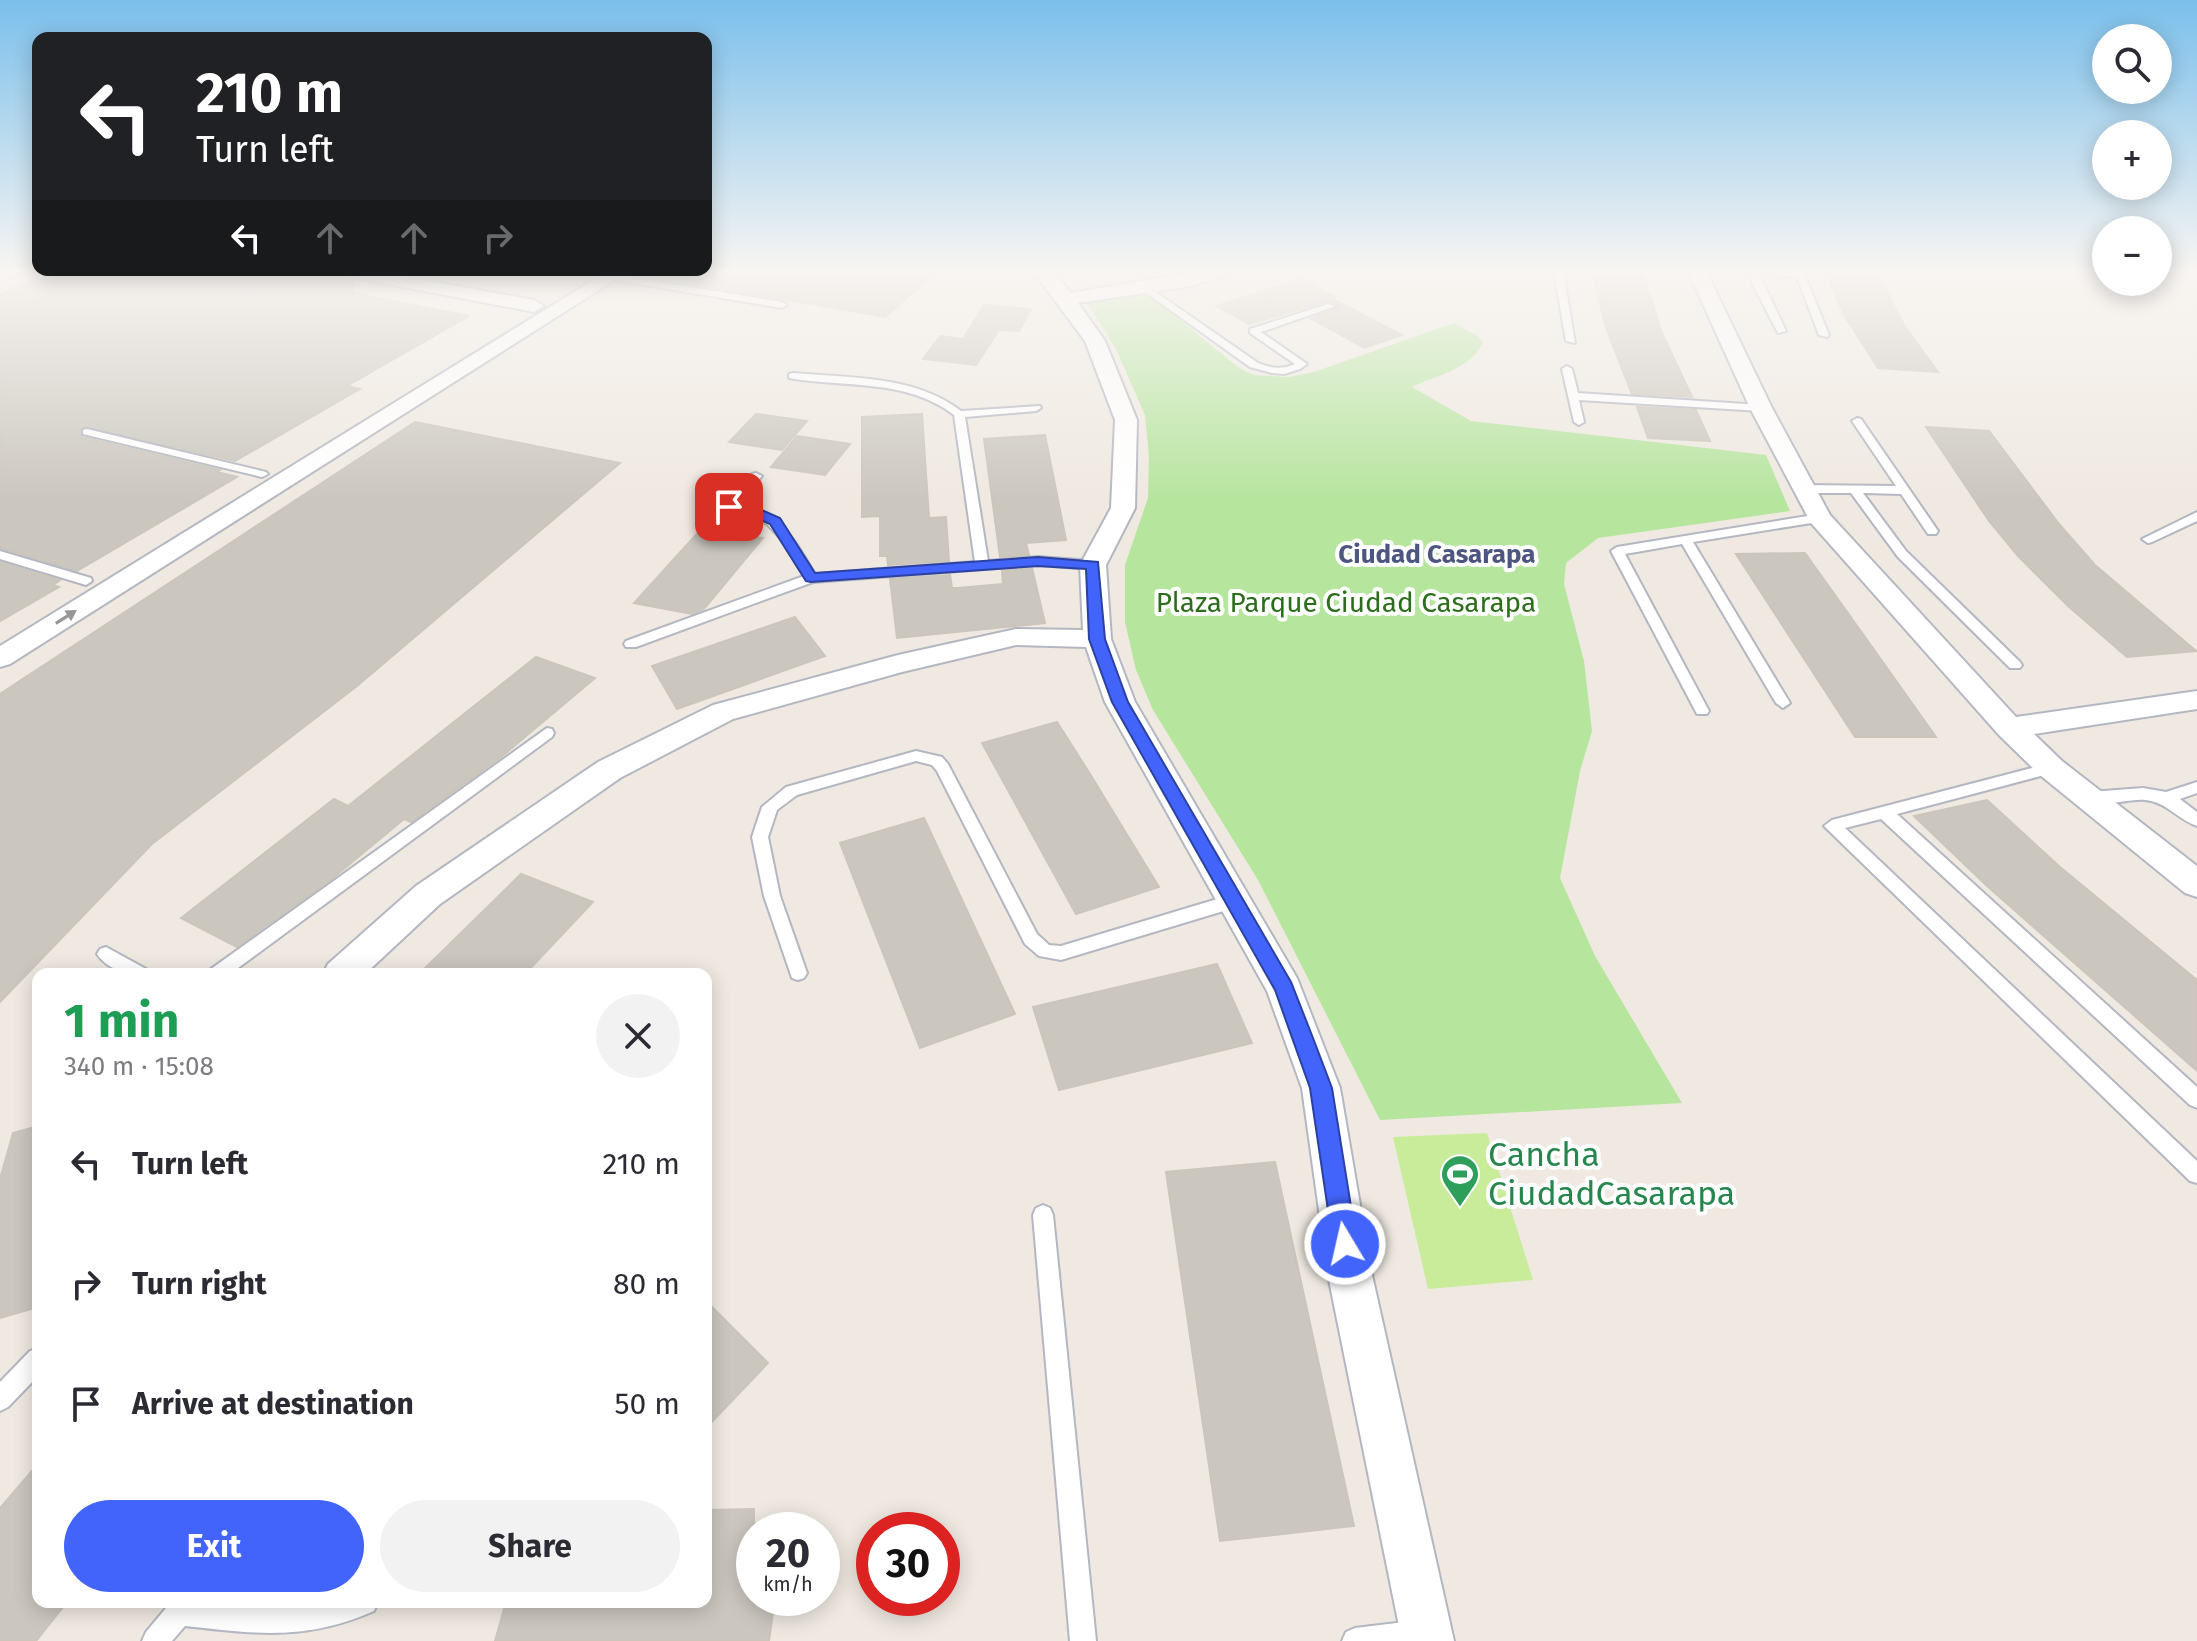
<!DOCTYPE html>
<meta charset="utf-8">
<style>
body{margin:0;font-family:"Fira Sans",sans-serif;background:#f2f2f3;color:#2b2b33;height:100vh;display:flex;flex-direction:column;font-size:30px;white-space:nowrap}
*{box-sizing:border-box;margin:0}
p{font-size:26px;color:#7c7c81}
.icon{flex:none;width:44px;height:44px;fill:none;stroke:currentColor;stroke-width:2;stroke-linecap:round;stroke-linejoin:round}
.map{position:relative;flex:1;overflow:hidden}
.drawer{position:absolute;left:32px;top:968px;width:680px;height:640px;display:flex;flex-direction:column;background:#fff;border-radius:16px;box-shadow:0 4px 20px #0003}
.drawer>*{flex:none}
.top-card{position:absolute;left:32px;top:32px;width:680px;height:244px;border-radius:16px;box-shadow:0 4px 20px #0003;background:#202124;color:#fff;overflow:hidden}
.tools{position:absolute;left:2092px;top:24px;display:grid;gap:16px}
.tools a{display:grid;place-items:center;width:80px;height:80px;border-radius:50%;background:#fff;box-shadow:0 4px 20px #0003;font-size:40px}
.speed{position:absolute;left:736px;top:1512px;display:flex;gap:16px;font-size:40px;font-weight:700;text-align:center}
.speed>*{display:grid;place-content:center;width:104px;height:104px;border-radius:50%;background:#fff;box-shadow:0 4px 20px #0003;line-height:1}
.speed small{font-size:20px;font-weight:400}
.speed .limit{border:12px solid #d22;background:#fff;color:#111}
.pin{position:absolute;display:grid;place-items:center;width:68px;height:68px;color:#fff;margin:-34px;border-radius:16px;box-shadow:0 4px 12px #0006}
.me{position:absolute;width:88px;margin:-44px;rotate:351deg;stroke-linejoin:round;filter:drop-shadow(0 0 6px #0008)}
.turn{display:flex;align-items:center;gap:28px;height:168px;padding:0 32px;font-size:36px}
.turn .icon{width:104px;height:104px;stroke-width:2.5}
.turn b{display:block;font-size:56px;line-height:68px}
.lanes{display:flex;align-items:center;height:76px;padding:0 32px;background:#0003;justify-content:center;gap:40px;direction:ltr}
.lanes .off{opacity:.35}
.round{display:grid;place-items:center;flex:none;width:84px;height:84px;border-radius:42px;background:#f2f2f3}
.head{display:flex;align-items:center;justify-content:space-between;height:136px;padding:0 32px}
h1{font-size:48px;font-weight:700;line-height:60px;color:#1e9e55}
.button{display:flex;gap:16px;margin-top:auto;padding:16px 32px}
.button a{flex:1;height:92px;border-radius:48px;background:#4264fb;color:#fff;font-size:32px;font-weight:700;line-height:92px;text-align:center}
.button a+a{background:#f2f2f3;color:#2b2b33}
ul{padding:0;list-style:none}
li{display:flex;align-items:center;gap:24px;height:120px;padding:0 32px}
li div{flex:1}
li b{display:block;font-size:30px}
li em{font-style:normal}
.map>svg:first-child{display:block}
.green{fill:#b6e59e}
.pitch{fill:#c9ec9a}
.building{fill:#cbc7bf;stroke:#cbc5ba;stroke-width:2}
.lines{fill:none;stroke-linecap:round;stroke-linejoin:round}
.lane-casing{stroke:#b4b7c1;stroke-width:4}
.street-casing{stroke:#b4b7c1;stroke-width:4}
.lane{fill:#fff;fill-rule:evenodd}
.street{fill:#fff;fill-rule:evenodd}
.oneway{fill:#969696}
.route{fill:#4264fb;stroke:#2b41a3;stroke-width:2}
.labels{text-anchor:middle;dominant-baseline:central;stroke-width:8;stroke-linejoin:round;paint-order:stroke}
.far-quarter-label{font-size:26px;font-weight:bold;fill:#4d5680;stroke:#fff}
.park-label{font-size:28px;fill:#2c6e1b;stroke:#fff}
.near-leisure-label{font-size:34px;fill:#27864d;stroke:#fff;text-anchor:start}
</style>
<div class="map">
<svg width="2197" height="1641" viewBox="0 0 2197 1641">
<rect width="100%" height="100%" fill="#efe9e1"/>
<path class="green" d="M1147 293 1239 368 1254 375 1289 377 1314 372 1454 323 1478 336 1483 343C1469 370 1437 375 1412 387L1471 421 1766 455 1790 511 1598 538 1566 563 1564 584 1584 661 1592 731 1580 771 1560 878 1595 956 1682 1103 1380 1120 1258 880 1153 710 1136 670 1125 622V565L1148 498 1149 457 1145 415 1116 349 1086 301Z"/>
<polygon class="pitch" points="1487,1133 1533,1280 1428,1289 1393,1137"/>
<g class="building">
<polygon points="69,271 218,271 254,277 268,271 314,277 321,273 354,281 352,293 469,316 347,386 360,389 235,461 82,427 82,437 220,470 217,472 237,477 77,571 0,548 0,294 46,275 54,277"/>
<polygon points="689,271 888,271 930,278 885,317 688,283"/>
<polygon points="1592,271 1642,271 1662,333 1692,397 1632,394 1606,328"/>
<polygon points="1825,271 1876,271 1904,325 1938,372 1878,368 1844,315"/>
<polygon points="1301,279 1335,297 1331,298 1402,335 1364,348 1310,318 1339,307 1337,303 1329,301 1249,324 1216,306"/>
<polygon points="984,305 1031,309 1019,331 999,330 976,365 923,359 940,336 963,339"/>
<polygon points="1637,407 1696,410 1710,441 1648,438"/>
<polygon points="756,414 807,421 782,450 729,442"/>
<polygon points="922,414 929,518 946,517 949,561 888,565 887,556 880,556 880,516 862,517 862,417"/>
<polygon points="415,422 620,463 357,686 152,844 0,1002 0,694"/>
<polygon points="1926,427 1989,431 2059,524 2095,565 2196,651 2127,657 2068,606 2018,556 1989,521"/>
<polygon points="1045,435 1066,540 1026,543 1029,555 1000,557 984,439"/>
<polygon points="797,436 850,444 825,475 771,467"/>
<polygon points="702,528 763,538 704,609 692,614 634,603"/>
<polygon points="1805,553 1865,637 1936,737 1855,737 1736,554"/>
<polygon points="0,562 60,580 53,585 59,587 0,621"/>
<polygon points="1032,568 1045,623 897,638 890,579 950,575 952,588 958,588 1003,584 1002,571"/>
<polygon points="795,617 825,656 677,709 652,666"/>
<polygon points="536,657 595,678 500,758 411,822 404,819 333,878 237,947 181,918 334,799 348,806"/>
<polygon points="1057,722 1090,774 1159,887 1076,914 982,743"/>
<polygon points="1987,800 2060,867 2197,980 2197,1071 1986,885 1914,816"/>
<polygon points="924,818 1015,1014 920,1048 840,843"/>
<polygon points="521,874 593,902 525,974 419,974"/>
<polygon points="1217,964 1252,1043 1059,1090 1033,1007"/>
<polygon points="38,1126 38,1307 0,1318 0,1179 13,1133"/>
<polygon points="1275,1162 1354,1526 1220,1541 1166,1172"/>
<polygon points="706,1301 768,1363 706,1428"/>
<polygon points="38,1464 38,1602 67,1602 36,1641 0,1641 0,1508"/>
<polygon points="754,1509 754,1598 775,1598 769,1641 495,1641 506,1602 706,1602 706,1510"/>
</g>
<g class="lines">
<g class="lane-casing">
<g id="lane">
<polygon points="1554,271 1563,271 1575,343 1566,341"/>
<polygon points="1749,271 1803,271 1829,335 1827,337 1819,335 1797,277 1759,274 1786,331 1778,333 1752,283"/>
<polygon points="611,274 782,302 787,305 782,308 608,279 608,275"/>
<path d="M1144 284 1258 363C1271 368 1282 370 1295 364L1250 333V329L1328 304 1336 306 1261 332 1307 364 1300 369 1284 374 1272 373 1250 367 1141 289V285Z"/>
<polygon points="1567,366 1572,369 1578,393 1761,405 1766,408 1761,411 1579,400 1584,422 1579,425 1574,422 1562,369"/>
<path d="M793 373C849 378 915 375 961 411L1040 406 1041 408 1036 411 965 417 988 561 1038 557 1093 561 1099 565 1093 569 1038 565 813 582 636 647H626L624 644 626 641 804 576 782 540 767 524 723 507 752 474 756 473 762 476 737 505C783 515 792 537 815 574L975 562 954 415C906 378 845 388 789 378V374Z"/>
<polygon points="1857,418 1861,419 1938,531 1936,534 1928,534 1901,494 1863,493 1906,551 2020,662 2022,665 2020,668 2010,668 1898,557 1851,493 1804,493 1798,489 1804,485 1896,486 1852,421"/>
<polygon points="87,429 266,472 268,474 262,477 83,434 83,430"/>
<polygon points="2197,512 2197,521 2152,542 2148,543 2142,539"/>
<polygon points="1820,514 1826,518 1824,521 1693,542 1790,703 1783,708 1776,703 1682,544 1625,554 1709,711 1707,714 1697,714 1611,551 1617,547"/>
<polygon points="0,551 91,578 92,581 86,585 0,559"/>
<polygon points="547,728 552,729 554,733 552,737 230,974 208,974 211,969"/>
<polygon points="916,751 942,757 948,764 1037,934 1049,945 1061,946 1234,894 1240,896 1243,901 1240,906 1061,960 1039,956 1025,944 937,771 932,765 916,761 797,795 777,810 768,837 780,896 807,973 804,978 798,980 792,978 764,896 752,837 762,807 786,787"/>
<polygon points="2051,763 2059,768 2056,772 1897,814 2197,1087 2197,1108 2190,1105 1881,819 1845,828 2197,1161 2197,1183 2190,1181 1824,826 1832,820"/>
<path d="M2197 782V793L2180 799 2197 812V826C2177 819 2167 802 2145 800 2128 798 2094 811 2082 798L2090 792 2143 788 2166 792Z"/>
<path d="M106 947 146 969 149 974C129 974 109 972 97 954L100 949Z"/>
<polygon points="1043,1205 1050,1208 1053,1215 1096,1641 1070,1641 1033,1215 1036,1208"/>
<polygon points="38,1348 38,1376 8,1407 0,1411 0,1382 30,1351"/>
<path d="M171 1602H206L274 1608H298L332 1602H378L374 1611C306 1641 257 1634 185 1626L172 1641H142L146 1632Z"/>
<polygon points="1421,1620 1430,1624 1434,1633 1431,1641 1342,1641 1346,1632 1355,1628"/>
</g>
</g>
<g class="street-casing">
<g id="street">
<polygon points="0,271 22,271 0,281"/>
<polygon points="337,271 374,271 534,300 544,306 534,312 346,276"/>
<polygon points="608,271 629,271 10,664 0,667 0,646"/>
<polygon points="1033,271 1052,271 1071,293 1201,271 1227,271 1224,275 1192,286 1078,303 1105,341 1137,420 1135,508 1106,565 1111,639 1135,702 1297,978 1340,1088 1372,1275 1454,1641 1402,1641 1328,1275 1302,1088 1267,991 1105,702 1086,647 1016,645 902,672 733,719 620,778 440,904 365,974 323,974 328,964 416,886 598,762 713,705 898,655 1016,629 1083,630 1080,565 1111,508 1115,420 1085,341"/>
<polygon points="1688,271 1706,271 1772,408 1830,515 2016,717 2197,691 2197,709 2034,734 2062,761 2197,866 2197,897 2185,893 2040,775 1999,735 1811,523 1750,408"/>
</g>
</g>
<use href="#lane" class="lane"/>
<use href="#street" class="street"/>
</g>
<defs><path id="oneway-solid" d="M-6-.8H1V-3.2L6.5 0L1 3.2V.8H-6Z" transform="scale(2)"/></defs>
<use class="oneway" href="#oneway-solid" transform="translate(66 617) rotate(-32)"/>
<linearGradient id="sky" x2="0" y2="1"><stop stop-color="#7abfeb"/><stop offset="0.54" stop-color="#f8f5f2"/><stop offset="1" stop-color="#f8f5f2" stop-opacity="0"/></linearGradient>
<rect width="2197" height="501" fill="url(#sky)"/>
<polygon class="route" points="729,503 757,508 780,518 815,573 1038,557 1098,562 1105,639 1128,702 1291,982 1313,1038 1332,1088 1357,1244 1354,1252 1345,1256 1337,1252 1333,1244 1310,1088 1275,990 1112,702 1089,639 1086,569 1038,566 811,582 806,581 770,524 749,515 724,510 724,504"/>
<defs>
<g id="stadium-pin" transform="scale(2)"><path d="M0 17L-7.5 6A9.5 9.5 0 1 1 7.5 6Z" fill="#2e9e5b" stroke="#fff"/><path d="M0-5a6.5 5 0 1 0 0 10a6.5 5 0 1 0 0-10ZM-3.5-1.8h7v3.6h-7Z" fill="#fff"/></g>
</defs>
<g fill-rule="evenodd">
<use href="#stadium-pin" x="1460" y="1174"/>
</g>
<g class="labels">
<g class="far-quarter-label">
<text x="1437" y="554">Ciudad Casarapa</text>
</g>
<g class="park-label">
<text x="1346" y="602">Plaza Parque Ciudad Casarapa</text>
</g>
<g class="near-leisure-label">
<text x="1488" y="1154">Cancha<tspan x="1488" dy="39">CiudadCasarapa</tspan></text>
</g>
</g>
</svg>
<div class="tools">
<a><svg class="icon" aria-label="search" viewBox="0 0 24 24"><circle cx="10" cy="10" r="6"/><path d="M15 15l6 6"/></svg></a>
<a>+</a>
<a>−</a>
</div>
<div class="speed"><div>20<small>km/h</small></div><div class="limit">30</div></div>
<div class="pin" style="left:729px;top:507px;background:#d93025"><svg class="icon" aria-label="arrive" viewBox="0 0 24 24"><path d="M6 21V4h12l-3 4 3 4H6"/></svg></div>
<svg class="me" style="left:1345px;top:1244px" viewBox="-20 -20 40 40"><circle r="17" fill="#4264fb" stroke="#fff" stroke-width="3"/><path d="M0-11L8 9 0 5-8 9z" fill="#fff"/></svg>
<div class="top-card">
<div class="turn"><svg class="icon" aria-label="left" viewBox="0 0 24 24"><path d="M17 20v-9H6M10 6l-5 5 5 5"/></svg><div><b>210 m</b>Turn left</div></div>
<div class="lanes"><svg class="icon" aria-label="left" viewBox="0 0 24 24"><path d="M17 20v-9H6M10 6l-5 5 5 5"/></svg><svg class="icon off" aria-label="ahead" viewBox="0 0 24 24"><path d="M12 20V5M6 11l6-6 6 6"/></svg><svg class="icon off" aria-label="ahead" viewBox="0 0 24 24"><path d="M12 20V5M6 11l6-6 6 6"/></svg><svg class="icon off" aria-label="right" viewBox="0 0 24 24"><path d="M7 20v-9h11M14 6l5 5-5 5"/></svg></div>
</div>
<section class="drawer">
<div class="head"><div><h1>1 min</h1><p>340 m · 15:08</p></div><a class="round"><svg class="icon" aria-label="close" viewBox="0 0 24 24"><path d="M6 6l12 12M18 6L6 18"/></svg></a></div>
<ul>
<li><svg class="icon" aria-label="left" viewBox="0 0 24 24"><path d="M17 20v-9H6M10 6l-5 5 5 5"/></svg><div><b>Turn left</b></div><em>210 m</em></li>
<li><svg class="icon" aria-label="right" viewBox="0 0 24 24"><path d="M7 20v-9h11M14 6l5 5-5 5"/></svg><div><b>Turn right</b></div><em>80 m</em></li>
<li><svg class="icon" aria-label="arrive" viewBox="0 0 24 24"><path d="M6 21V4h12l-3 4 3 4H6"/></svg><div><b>Arrive at destination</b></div><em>50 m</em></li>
</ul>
<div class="button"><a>Exit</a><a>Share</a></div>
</section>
</div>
